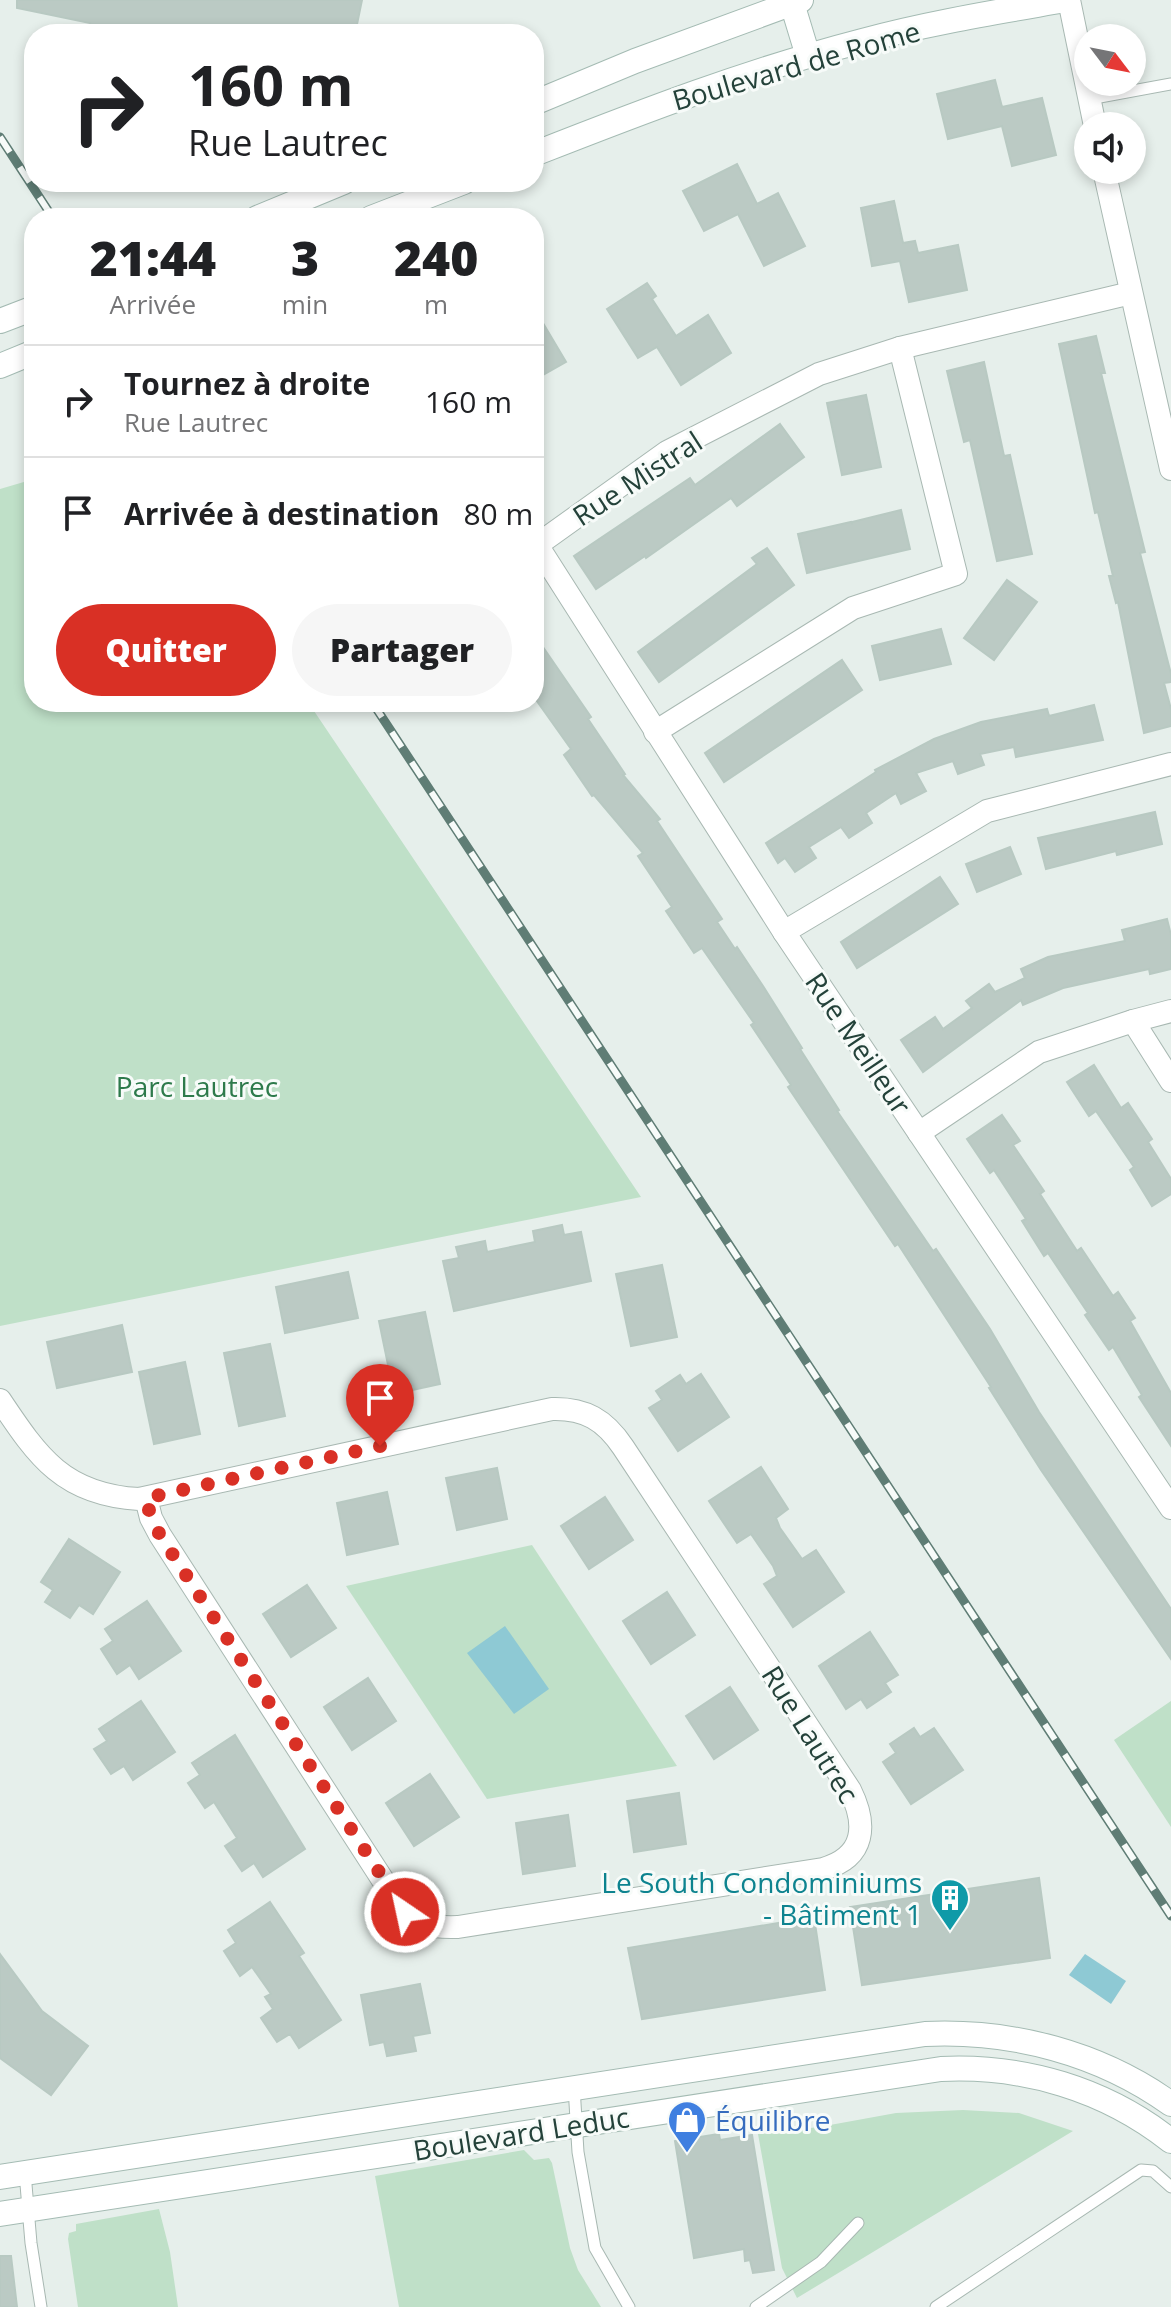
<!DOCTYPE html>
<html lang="fr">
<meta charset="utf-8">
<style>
body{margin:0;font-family:"Open Sans",sans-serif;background:#f6f6f6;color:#202124;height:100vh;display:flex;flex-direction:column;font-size:30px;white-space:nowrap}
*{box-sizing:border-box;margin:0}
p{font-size:26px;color:#757577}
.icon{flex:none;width:44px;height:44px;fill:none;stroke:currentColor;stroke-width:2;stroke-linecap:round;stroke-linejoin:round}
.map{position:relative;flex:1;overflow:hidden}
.panel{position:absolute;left:24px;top:208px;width:520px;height:504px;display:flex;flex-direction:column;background:#fff;border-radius:32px;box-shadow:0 4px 12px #0003}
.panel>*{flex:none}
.guide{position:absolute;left:24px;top:24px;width:520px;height:168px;border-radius:32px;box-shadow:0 4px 12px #0003;background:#fff;color:#202124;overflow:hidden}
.needle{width:52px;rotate:122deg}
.controls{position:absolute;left:1074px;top:24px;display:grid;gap:16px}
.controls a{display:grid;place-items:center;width:72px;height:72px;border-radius:50%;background:#fff;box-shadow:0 4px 12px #0003;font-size:40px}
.pin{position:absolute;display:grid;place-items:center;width:68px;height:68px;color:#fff;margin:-82px -34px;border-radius:50% 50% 50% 0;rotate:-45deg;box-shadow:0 0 8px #0007}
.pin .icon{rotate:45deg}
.me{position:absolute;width:88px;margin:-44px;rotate:326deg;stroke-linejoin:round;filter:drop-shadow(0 0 6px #0008)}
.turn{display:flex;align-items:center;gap:28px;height:168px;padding:0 32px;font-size:36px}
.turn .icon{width:104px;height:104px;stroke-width:2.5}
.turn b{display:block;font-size:56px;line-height:68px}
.eta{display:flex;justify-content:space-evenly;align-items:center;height:136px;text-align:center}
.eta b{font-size:48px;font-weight:800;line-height:56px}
.primary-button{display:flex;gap:16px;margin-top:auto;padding:16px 32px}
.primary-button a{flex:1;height:92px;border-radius:48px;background:#d93025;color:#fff;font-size:32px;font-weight:800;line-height:92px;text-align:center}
.primary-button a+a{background:#f6f6f6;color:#202124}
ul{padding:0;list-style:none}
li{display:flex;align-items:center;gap:24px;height:112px;padding:0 32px;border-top:2px solid #e0e0e0}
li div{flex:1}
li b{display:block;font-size:30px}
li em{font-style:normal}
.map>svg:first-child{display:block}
.green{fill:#bfe0c8}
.water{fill:#8ec9d4}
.building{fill:#bbcac4;stroke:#b8c9c2;stroke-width:2}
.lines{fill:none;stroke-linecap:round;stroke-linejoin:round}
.lane-casing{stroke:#a8b8b2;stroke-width:13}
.street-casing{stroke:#a8b8b2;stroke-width:24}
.secondary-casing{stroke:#a4bbb3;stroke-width:26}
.lane{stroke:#fff;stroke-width:11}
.street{stroke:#fff;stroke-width:22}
.secondary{stroke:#fff;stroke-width:24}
.rail-casing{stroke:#5f7d75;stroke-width:9}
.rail{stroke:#f7fbf9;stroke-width:6;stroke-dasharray:18;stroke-linecap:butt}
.route{stroke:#d93025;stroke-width:14;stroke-dasharray:0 25.2}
.labels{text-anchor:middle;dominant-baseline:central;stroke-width:6;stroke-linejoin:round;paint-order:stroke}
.street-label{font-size:28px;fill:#24423a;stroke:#f7fbf9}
.park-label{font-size:28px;fill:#2d7a4b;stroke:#f7fbf9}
.culture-label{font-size:28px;fill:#0d838f;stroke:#f7fbf9;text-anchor:end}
.shop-label{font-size:28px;fill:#366cbe;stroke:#f7fbf9;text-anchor:start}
</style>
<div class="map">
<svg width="1171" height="2307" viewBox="0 0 1171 2307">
<rect width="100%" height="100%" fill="#e6efeb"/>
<g class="green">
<polygon points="34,479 34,702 308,702 641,1197 0,1326 0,489"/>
<polygon points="532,1545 677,1766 487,1799 346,1586"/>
<polygon points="1171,1701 1171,1827 1114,1740"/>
<polygon points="963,2110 1019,2113 1073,2131 797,2298 782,2268 758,2134 819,2127 896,2113"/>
<polygon points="524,2150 534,2160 549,2158 552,2163 570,2248 578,2270 601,2307 399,2307 375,2176"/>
<polygon points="159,2209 170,2252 178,2307 78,2307 68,2239 69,2233 76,2231 76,2224"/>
</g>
<g class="water">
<polygon points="505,1626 549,1689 514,1714 467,1653"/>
<polygon points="1085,1954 1126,1981 1111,2004 1069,1975"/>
</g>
<g class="building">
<polygon points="17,0 362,0 355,34 208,34 171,26 169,34 119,34 89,28 90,23 17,8"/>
<polygon points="995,80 1002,107 1042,98 1056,155 1012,166 1002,126 948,139 937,94"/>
<polygon points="737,164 757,204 778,193 805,246 764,266 738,214 704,231 683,191"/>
<polygon points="894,201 903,243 915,241 918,253 958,245 967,290 909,302 900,261 872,266 861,208"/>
<polygon points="647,283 656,296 652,299 676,336 708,315 731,353 681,385 657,347 638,358 607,309"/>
<polygon points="534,308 566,362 534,380"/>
<polygon points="1096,336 1105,373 1101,373 1145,552 1140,553 1171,674 1171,682 1164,683 1171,709 1171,726 1144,733 1118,602 1116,603 1109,576 1113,576 1098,512 1095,513 1090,489 1059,344"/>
<polygon points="984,362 1004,456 1010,455 1032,554 997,561 970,440 964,442 947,371"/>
<polygon points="866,395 881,467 842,475 827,403"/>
<polygon points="780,424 804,457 737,506 731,498 646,558 645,556 596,589 574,556 690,478 695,485"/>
<polygon points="901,510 910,549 807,573 798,534 851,522 852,524 852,522"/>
<polygon points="767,548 794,585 659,682 638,652 757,564 752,558"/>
<polygon points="1007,580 1037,602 994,660 964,638"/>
<polygon points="941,629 951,664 880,680 872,646"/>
<polygon points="534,634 591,717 588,719 625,774 623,775 660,819 657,821 722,919 717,922 735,949 737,947 763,986 802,1048 800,1049 839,1110 837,1111 933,1251 936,1249 990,1329 1039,1412 1171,1609 1171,1659 1041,1470 989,1388 991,1387 898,1244 895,1246 788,1087 791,1085 751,1025 754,1023 702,948 694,953 666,911 672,907 638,856 643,853 594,795 592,796 564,755 571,749 534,697"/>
<polygon points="842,660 862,690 724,782 705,753"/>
<polygon points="1094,705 1103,740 1016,757 1014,747 980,754 984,765 958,774 953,761 916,773 926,791 901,804 896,793 866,813 872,823 849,838 841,827 809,847 816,858 795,872 785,858 778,863 766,843 876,772 875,770 934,739 981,722 1047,709 1049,716"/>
<polygon points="1155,812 1162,844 1117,855 1116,851 1046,869 1038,838"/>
<polygon points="1010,847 1021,874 977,892 966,864"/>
<polygon points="940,877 958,904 857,968 841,942"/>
<polygon points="1167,919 1171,935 1171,969 1150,974 1149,969 1063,988 1023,1005 1021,1000 923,1072 901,1040 935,1017 943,1029 972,1008 966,1001 989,984 995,992 1025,978 1021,969 1048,957 1125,941 1122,930"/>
<polygon points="1094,1065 1121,1108 1128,1103 1152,1139 1148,1142 1171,1179 1171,1194 1152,1206 1130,1170 1134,1167 1096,1111 1089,1116 1067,1082"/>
<polygon points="1002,1115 1020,1141 1013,1145 1044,1191 1040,1194 1077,1251 1081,1248 1113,1296 1118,1292 1135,1318 1130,1321 1171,1393 1171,1446 1139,1397 1142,1395 1113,1347 1109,1350 1085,1315 1088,1313 1048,1253 1044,1256 1022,1221 1026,1219 994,1170 990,1173 967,1139"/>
<polygon points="562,1225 564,1235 581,1232 591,1281 454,1311 443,1261 459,1258 456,1247 485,1241 487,1252 535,1242 533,1231"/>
<polygon points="662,1265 677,1337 631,1346 616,1274"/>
<polygon points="348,1272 358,1318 285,1333 276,1287"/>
<polygon points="425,1312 440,1384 394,1394 379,1321"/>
<polygon points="122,1325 132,1372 57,1388 47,1342"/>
<polygon points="270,1344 285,1416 239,1426 224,1353"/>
<polygon points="185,1362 200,1434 154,1444 139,1372"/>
<polygon points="701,1374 729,1417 678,1451 649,1408 662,1400 656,1391 680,1375 686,1384"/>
<polygon points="761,1467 788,1509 776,1518 780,1528 802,1559 816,1550 844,1592 793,1627 764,1584 777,1576 773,1566 751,1534 737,1543 709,1501"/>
<polygon points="497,1468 507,1519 457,1530 446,1478"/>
<polygon points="387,1492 398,1544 347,1555 337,1503"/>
<polygon points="605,1497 633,1540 589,1569 561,1526"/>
<polygon points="69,1539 120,1572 93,1614 79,1605 70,1618 45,1602 53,1590 41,1582"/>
<polygon points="307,1585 336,1628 291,1657 263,1614"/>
<polygon points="667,1592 695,1635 651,1664 623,1621"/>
<polygon points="147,1601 181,1651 139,1679 130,1665 117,1674 101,1649 113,1641 105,1629"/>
<polygon points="870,1632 898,1675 885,1683 891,1692 867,1708 861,1699 846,1709 819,1666"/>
<polygon points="368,1678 396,1721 352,1750 324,1707"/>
<polygon points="730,1687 758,1730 714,1759 686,1716"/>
<polygon points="141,1701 175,1752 133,1780 124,1766 111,1774 94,1749 107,1741 99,1729"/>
<polygon points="914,1728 920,1737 934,1728 963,1770 911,1804 883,1762 896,1753 890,1744"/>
<polygon points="235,1735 305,1849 263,1877 254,1863 242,1871 225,1846 237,1838 214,1802 205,1808 188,1783 200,1775 192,1763"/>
<polygon points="430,1774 459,1817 414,1846 386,1803"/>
<polygon points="679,1793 686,1844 634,1852 627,1801"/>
<polygon points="568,1815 575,1866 523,1874 516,1823"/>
<polygon points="1039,1878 1050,1958 862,1985 850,1907"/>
<polygon points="270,1902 304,1953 299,1956 341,2020 299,2048 290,2034 277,2042 261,2018 273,2009 265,1997 271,1994 252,1967 240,1976 224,1951 236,1943 228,1930"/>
<polygon points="814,1917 825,1990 642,2019 628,1948"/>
<polygon points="0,1954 42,2011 88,2046 51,2095 0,2058"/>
<polygon points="420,1984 430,2033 413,2036 416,2051 387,2056 384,2042 370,2045 361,1995"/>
<polygon points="719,2134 720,2140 752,2135 774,2270 753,2273 750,2260 745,2261 744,2249 694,2258 675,2141"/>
<polygon points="0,2256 11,2256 17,2307 0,2307"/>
</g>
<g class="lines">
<g class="lane-casing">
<g id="lane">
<polyline points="1089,99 1171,84"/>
<polyline points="574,2087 578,2152 595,2248 629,2307"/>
<polyline points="25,2173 31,2243 41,2307"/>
<polyline points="756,2307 821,2262 858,2223"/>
<polyline points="936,2307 1141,2170 1153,2171 1171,2187"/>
</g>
</g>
<g class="street-casing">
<g id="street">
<polyline points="1069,0 1095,126"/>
<polyline points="1104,170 1171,469"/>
<polyline points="655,732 853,608 956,574 900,348"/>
<polyline points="1171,764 987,811 784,932 1171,1508"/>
<polyline points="784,932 537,545 667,452 819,374 900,348 1131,293"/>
<polyline points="1133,1021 1171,1081"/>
<polyline points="919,1133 1039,1052 1133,1021 1171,1011"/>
<path d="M0 1400C38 1457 64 1495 139 1499L552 1409C585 1408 605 1420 623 1447L850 1790C867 1824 866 1857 823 1869L458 1927C430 1928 415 1925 397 1902L160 1535 151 1518 146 1498"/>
</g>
</g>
<g class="secondary-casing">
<g id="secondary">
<polyline points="791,0 808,56"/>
<polyline points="534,103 635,61 801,0"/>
<path d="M534 154C641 112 750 70 862 41 928 23 997 12 1065 0"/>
<polyline points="257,218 344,182"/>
<polyline points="371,218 464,182"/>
<polyline points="0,321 34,308"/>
<polyline points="0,366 34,352"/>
<path d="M0 2177 925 2034C1012 2030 1100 2053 1171 2104"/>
<path d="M0 2214 941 2069C1024 2065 1105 2089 1171 2141"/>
</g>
</g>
<use href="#lane" class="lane"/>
<use href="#street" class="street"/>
<use href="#secondary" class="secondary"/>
<g class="rail-casing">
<g id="rail">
<polyline points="0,137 53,218"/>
<polyline points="372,702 1171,1916"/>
</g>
</g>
<use href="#rail" class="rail"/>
</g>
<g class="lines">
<polyline class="route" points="380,1446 146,1498 151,1518 160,1535 405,1912"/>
</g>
<defs>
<g id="building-pin" transform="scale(2)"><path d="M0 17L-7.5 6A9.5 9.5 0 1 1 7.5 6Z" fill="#0f9aa8" stroke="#f7fbf9"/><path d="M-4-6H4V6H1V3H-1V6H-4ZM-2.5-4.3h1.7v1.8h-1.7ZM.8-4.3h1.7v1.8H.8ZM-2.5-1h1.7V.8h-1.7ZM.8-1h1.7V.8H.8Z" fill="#fff"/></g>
<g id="shop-pin" transform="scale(2)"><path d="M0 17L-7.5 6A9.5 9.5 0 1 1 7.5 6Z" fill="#3f7fe0" stroke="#f7fbf9"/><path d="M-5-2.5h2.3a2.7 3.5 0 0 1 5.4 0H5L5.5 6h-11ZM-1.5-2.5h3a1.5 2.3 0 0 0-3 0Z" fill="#fff"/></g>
</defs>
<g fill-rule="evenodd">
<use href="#building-pin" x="950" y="1898"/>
<use href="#shop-pin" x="687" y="2120"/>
</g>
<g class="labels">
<g class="street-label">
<text transform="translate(796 65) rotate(-16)">Boulevard de Rome</text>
<text transform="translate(637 478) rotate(-33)">Rue Mistral</text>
<text transform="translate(859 1043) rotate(56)">Rue Meilleur</text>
<text transform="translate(811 1734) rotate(58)">Rue Lautrec</text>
<text transform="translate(521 2133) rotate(-9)">Boulevard Leduc</text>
</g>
<g class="park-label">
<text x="197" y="1086">Parc Lautrec</text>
</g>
<g class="culture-label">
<text x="922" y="1882">Le South Condominiums<tspan x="922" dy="32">- Bâtiment 1</tspan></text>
</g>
<g class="shop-label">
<text x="715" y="2120">Équilibre</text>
</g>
</g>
</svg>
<div class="controls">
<a><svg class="needle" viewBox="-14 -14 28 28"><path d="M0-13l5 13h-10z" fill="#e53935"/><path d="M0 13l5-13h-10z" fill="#757577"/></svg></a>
<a><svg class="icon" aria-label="sound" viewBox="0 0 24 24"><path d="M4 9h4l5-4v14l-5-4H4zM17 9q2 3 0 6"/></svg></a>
</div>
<div class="pin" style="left:380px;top:1446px;background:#d93025"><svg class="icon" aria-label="arrive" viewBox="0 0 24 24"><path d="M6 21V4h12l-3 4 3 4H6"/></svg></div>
<svg class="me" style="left:405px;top:1912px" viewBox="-20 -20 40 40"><circle r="17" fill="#d93025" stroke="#fff" stroke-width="3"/><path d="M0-11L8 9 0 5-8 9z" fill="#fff"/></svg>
<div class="guide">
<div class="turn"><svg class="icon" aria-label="right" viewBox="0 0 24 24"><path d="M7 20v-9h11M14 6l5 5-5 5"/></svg><div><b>160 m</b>Rue Lautrec</div></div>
</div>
<section class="panel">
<div class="eta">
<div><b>21:44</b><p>Arrivée</p></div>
<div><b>3</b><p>min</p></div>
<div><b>240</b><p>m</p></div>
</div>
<ul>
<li><svg class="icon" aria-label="right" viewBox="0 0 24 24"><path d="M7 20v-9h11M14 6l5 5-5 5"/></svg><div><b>Tournez à droite</b><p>Rue Lautrec</p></div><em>160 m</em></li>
<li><svg class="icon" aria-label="arrive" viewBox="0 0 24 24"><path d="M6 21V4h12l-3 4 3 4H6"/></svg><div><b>Arrivée à destination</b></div><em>80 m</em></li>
</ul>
<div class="primary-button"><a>Quitter</a><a>Partager</a></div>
</section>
</div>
